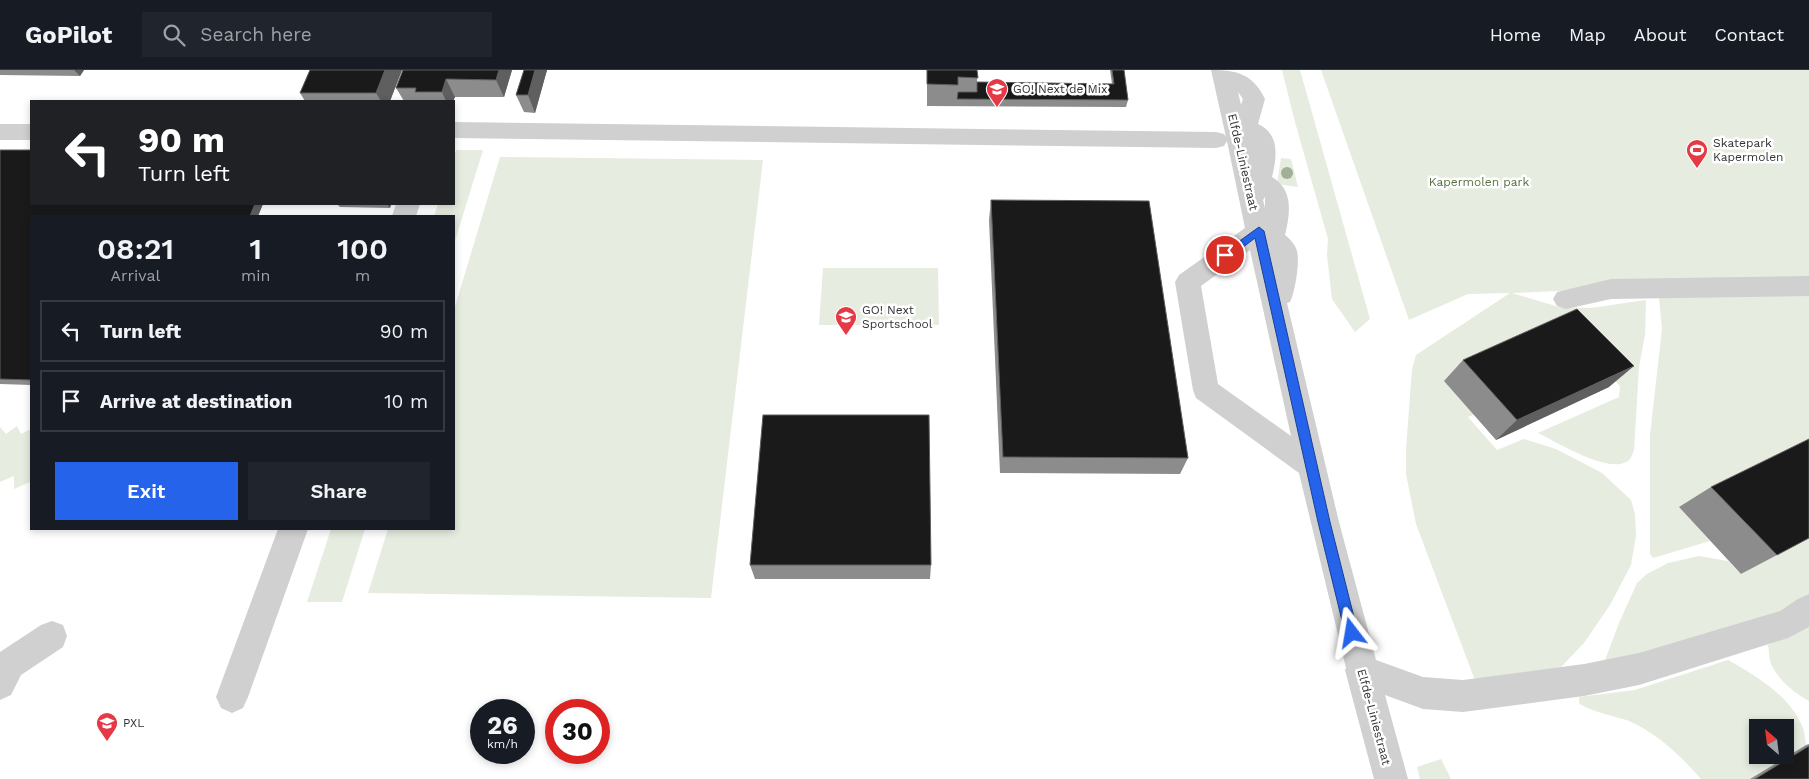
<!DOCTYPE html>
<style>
body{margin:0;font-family:"Work Sans",sans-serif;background:#20242c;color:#f1f3f6;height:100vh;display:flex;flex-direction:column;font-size:19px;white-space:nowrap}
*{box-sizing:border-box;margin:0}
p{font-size:16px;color:#9ea1a6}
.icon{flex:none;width:28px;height:28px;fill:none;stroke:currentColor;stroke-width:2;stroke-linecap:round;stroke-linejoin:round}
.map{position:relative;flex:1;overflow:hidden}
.sheet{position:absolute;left:30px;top:145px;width:425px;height:315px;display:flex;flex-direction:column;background:#171b24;border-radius:0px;box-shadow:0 2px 8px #0003}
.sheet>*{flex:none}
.top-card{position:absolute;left:30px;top:30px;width:425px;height:105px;border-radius:0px;box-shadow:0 2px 8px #0003;background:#202124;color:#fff;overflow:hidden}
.needle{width:32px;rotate:332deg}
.buttons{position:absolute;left:1749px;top:649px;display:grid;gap:10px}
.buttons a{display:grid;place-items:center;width:45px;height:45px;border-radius:0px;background:#171b24;box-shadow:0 2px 8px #0003;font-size:25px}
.speed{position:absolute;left:470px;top:629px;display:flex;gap:10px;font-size:25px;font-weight:700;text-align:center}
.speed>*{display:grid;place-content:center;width:65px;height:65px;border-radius:50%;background:#171b24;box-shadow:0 2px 8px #0003;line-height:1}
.speed small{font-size:12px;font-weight:400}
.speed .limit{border:8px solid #d22;background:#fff;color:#111}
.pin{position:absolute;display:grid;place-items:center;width:42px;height:42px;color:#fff;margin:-21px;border:2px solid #fff;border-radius:50%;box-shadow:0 1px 5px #0007}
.me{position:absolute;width:55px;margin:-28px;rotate:346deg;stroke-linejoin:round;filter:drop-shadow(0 0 4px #0008)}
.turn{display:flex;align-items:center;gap:18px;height:105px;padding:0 25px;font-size:22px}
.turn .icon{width:65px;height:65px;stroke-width:2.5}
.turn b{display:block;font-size:35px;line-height:42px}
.eta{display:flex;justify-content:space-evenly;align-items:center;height:85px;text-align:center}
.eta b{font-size:30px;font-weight:600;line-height:35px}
.action{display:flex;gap:10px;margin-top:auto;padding:10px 25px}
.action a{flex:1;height:58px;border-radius:0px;background:#2563eb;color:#fff;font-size:20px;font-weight:600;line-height:58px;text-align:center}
.action a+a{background:#20242c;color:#f1f3f6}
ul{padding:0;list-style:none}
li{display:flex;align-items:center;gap:15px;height:62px;margin:0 10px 8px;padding:0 15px;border:2px solid #363941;border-radius:0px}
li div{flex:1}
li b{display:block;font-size:19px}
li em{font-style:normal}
header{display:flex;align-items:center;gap:30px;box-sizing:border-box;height:70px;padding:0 25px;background:#171b24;border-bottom:1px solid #363941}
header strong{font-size:24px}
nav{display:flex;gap:28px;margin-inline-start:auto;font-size:18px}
.search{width:350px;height:45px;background:#20242c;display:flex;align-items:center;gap:12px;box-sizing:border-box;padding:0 18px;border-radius:0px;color:#9ea1a6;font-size:19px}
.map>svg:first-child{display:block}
.green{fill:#e6ecdf;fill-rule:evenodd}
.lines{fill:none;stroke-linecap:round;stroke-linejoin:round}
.minor{fill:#d0d0d0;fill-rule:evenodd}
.tree{fill:#a2b095}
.wall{fill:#8c8c8c}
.shaded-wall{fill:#5f5f5f}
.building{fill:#1a1a1a;stroke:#5f5f5f}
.route{fill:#2563eb;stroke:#184099}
.labels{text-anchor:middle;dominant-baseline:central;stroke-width:5;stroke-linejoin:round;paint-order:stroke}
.poi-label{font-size:12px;fill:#333;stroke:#fff;text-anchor:start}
.street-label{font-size:12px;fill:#333;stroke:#fff}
.park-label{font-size:12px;fill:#56703f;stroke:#fff}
</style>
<header>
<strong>GoPilot</strong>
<div class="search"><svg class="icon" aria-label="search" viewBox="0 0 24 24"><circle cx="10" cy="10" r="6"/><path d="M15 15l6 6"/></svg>Search here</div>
<nav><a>Home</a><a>Map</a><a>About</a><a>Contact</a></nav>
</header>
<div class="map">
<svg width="1809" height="709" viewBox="0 0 1809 709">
<rect width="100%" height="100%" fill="#fff"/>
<g class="green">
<polygon points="1282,0 1300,0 1370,249 1355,262 1332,229 1327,185 1328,169 1295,52"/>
<path d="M1321 0H1809V210L1512 223 1559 237 1591 238 1646 230 1645 265 1639 297 1634 380C1632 385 1631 390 1626 392 1606 403 1557 372 1538 363L1619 327 1620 316 1561 259 1473 345 1468 347 1497 380 1524 369 1556 379 1602 403 1631 430 1635 444 1636 466 1631 495 1610 535 1584 573 1561 597 1476 613 1416 454 1406 404V379L1412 299 1416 285 1510 223 1468 224 1409 250Z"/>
<polygon points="456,80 483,80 454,174 454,146 434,146 438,134 454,134 454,87"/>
<polygon points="500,87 763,90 711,528 368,523 388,459 454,459 454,240"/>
<polygon points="1281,88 1291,89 1298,117 1277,114"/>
<polygon points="823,198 938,198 939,255 819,255"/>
<polygon points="1809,224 1809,402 1679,437 1710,471 1653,488 1650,484 1650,365 1662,259 1659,228"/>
<polygon points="17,356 21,364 31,359 31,419 30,412 14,419 14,406 0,412 0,357 6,364"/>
<polygon points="331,459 365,459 342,532 307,532"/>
<polygon points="1809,468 1809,525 1792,536 1768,547 1604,593 1619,553 1637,513 1647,504 1668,493 1699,486 1728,491 1741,504"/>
<path d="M1809 555V631C1794 623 1775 607 1770 591 1769 586 1769 580 1768 575Z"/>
<path d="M1728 590C1756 606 1789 625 1802 656 1805 661 1805 669 1806 675L1750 709H1701C1681 686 1658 664 1629 651 1615 646 1588 641 1579 633V627L1635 620ZM1758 658H1785V685H1758Z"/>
<polygon points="1441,689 1451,709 1420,709 1417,697"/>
</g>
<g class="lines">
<g class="minor">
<path d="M1211 0C1237 0 1253 4 1265 29L1258 54C1280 64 1277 87 1272 107 1294 120 1290 144 1285 165 1290 169 1295 174 1297 181 1300 191 1295 223 1290 232L1287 233 1339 452 1376 590 1423 607 1463 610 1584 594 1639 583 1780 541 1798 529 1809 524V557L1788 568 1639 615 1584 626 1463 642 1423 639 1385 625 1408 709H1374L1345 600 1346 598 1299 403 1196 328 1193 320 1175 212 1179 205 1245 158 1227 71 1224 76 1216 78 454 68V52L1216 62 1224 64 1226 67ZM1238 22 1243 29 1241 35ZM1265 127V138L1263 130ZM1250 180 1291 366 1218 314 1201 216Z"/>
<rect x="0" y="54" width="31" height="16"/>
<polygon points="396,134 420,134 416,146 392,146"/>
<polygon points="1809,206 1809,226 1611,229 1566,239 1557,236 1553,229 1557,222 1611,209"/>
<polygon points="278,459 308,459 248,627 243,638 232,643 221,638 216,627"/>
<polygon points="52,551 63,555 67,566 63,577 21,605 11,625 0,630 0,582 41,555"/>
</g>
</g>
<circle class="tree" cx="1287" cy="103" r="6"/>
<g class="wall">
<polygon points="0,0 84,0 80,6 0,5"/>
<polygon points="310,0 402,0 390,31 305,31 300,23"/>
<polygon points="403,0 512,0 504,27 455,27 453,31 404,31 396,18"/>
<polygon points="524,0 547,0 535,43 524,42 516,25"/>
<polygon points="927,0 977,0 977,12 1112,14 1110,0 1124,0 1128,30 1126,37 927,36"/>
<polygon points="0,80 31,134 263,134 258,146 31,146 31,315 0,314"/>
<polygon points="991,130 1188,388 1180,404 1000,403 989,150"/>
<polygon points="337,134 391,134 390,138 340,137"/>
<polygon points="1463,290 1609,317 1496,370 1444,311"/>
<polygon points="1711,417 1777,485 1741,504 1679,437"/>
<polygon points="750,495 931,495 930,509 755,509"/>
<polygon points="1809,674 1809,709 1750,709 1806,675"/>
</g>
<g class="shaded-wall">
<polygon points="74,0 84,0 80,6"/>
<polygon points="385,0 402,0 390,31 381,31 376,23"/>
<polygon points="499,0 512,0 504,27 496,10"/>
<polygon points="535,0 547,0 535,43 528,25"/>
<polygon points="446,9 455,27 453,31 446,31 442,22"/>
<polygon points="255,134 263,134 258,146 250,146"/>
<polygon points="387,134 391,134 390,138"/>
<polygon points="1634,296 1609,317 1496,370 1517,350"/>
</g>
<g class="building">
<polygon points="310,0 385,0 376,23 300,23"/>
<polygon points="403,0 499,0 496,10 446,9 442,22 415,22 416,18 396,18"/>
<polygon points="524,0 535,0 528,25 516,25"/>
<polygon points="927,0 977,0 978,8 958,7 958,15 927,14"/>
<polygon points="1112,0 1124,0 1128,30 957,29 958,22 977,22 977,12 1114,14"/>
<polygon points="0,80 31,80 31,134 255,134 250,146 31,146 31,310 0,309"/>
<polygon points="991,130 1149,131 1188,388 1003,387"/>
<polygon points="1577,239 1634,296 1517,350 1463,290"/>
<polygon points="763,345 929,345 931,495 750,495"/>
<polygon points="1809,369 1809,468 1777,485 1711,417"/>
<polygon points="1809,676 1809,709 1755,709"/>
</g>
<polygon class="route" points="1259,157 1264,161 1330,452 1358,563 1356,567 1352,569 1347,567 1345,563 1318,452 1255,168 1229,188 1221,188 1220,185"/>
<defs>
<g id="school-pin" transform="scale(1.125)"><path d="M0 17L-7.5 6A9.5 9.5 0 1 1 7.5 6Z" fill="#e63946" stroke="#fff"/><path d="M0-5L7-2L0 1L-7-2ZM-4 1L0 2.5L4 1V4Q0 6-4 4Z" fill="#fff"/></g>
<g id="stadium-pin" transform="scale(1.125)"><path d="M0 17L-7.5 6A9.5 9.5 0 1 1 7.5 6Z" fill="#e63946" stroke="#fff"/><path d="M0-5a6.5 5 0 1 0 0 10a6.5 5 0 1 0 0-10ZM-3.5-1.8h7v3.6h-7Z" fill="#fff"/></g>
</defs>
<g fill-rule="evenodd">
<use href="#school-pin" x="997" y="19"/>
<use href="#stadium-pin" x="1697" y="80"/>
<use href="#school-pin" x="846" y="247"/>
<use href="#school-pin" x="107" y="653"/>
</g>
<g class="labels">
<g class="poi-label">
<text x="1013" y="19">GO! Next de Mix</text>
<text x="1713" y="73">Skatepark<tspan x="1713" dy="14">Kapermolen</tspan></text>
<text x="862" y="240">GO! Next<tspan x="862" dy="14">Sportschool</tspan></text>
<text x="123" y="653">PXL</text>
</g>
<g class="street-label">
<text transform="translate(1243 92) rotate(77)">Elfde-Liniestraat</text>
<text transform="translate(1374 647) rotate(75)">Elfde-Liniestraat</text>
</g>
<g class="park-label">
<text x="1479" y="112">Kapermolen park</text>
</g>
</g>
</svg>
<div class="buttons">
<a><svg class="needle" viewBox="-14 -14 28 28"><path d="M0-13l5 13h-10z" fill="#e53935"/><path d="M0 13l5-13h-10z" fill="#9ea1a6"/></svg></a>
</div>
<div class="speed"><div>26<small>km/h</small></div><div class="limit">30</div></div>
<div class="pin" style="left:1225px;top:185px;background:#d93025"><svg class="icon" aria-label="arrive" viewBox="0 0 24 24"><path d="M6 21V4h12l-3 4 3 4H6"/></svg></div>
<svg class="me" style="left:1352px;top:563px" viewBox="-20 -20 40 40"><path d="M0-17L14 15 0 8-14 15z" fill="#2563eb" stroke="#fff" stroke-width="4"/></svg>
<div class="top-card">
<div class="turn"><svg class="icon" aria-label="left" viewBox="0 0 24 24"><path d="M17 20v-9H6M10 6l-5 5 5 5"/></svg><div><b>90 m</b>Turn left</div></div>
</div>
<section class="sheet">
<div class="eta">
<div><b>08:21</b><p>Arrival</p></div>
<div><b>1</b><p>min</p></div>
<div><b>100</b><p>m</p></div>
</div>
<ul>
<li><svg class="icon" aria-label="left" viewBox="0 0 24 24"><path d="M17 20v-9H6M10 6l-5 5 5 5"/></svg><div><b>Turn left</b></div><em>90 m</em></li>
<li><svg class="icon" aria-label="arrive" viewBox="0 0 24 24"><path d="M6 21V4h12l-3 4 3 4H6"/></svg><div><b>Arrive at destination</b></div><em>10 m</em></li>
</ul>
<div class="action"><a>Exit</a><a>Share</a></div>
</section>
</div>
